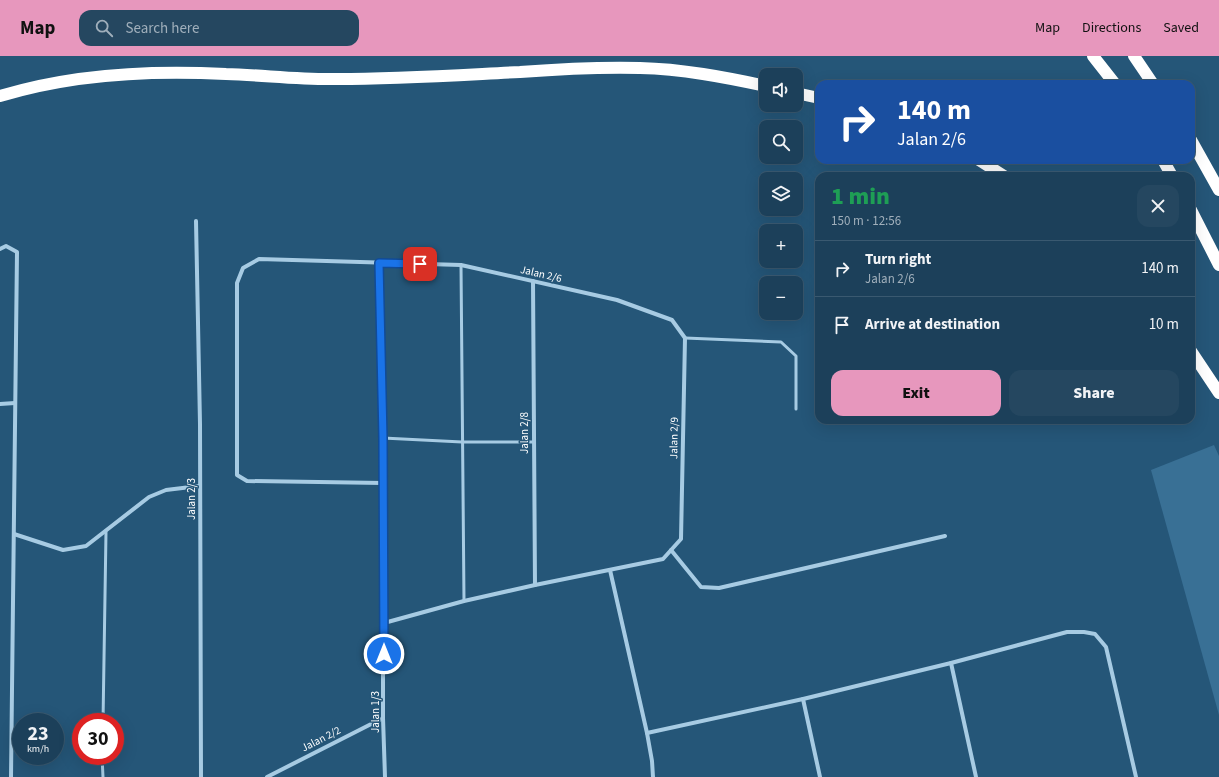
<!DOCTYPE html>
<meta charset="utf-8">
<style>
body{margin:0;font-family:"Source Sans 3",sans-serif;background:#254760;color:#f1f3f6;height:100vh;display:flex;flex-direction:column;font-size:15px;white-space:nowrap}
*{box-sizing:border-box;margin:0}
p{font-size:13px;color:#a0afbb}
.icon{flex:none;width:22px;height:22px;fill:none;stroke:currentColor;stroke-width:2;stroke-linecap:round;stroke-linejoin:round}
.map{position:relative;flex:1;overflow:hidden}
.details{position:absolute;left:815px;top:116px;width:380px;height:252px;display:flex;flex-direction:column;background:#1c405a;border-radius:12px;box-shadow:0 4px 16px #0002,0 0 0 1px #3a5970}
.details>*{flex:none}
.top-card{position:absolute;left:815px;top:24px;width:380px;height:84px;border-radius:12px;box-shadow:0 4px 16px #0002,0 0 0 1px #3a5970;background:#1a4fa0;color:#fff;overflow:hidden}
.fabs{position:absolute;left:759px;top:12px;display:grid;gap:8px}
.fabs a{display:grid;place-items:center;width:44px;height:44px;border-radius:8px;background:#1c405a;box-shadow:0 4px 16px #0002,0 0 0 1px #3a5970;font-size:20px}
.speed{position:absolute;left:12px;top:657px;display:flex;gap:8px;font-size:20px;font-weight:700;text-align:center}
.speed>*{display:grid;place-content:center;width:52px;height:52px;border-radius:50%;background:#1c405a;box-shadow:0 4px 16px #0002,0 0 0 1px #3a5970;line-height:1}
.speed small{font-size:10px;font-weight:400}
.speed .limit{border:6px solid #d22;background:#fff;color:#111}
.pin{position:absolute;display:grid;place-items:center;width:34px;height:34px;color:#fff;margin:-17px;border-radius:8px;box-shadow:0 2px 6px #0006}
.me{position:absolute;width:44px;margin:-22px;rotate:0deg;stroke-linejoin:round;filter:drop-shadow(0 0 3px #0008)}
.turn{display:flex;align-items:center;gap:14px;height:84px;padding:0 16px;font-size:18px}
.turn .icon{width:52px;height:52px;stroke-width:2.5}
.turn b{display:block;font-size:28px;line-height:34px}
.round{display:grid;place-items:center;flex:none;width:42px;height:42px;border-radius:12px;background:#254760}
.summary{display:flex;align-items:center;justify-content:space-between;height:68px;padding:0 16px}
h1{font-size:24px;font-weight:800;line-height:30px;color:#1e9e55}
.button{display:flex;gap:8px;margin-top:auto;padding:8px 16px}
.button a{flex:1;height:46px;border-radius:12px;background:#e797bd;color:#111;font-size:16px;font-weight:800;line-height:46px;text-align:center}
.button a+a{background:#254760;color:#f1f3f6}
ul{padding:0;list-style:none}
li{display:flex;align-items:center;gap:12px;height:56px;padding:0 16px;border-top:1px solid #3a5970}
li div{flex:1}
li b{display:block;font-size:15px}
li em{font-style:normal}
header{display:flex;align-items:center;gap:24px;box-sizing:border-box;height:56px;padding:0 20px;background:#e797bd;color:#111}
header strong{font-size:19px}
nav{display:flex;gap:22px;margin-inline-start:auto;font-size:14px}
.search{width:280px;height:36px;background:#254760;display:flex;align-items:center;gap:10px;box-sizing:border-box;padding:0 14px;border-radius:12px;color:#a0afbb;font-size:15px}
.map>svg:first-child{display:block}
.green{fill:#397095}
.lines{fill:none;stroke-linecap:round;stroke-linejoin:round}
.lane{stroke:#a7cbe3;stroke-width:3}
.street{stroke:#a7cbe3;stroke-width:4}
.highway{stroke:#fff;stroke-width:12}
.route-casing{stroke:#114b97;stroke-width:10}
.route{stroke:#1a73e8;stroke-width:7}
.labels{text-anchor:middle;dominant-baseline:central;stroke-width:3;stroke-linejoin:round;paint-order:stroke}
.street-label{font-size:11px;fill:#fff;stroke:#255678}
</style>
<header>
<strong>Map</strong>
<div class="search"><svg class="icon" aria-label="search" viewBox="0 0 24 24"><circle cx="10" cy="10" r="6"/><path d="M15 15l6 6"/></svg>Search here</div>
<nav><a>Map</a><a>Directions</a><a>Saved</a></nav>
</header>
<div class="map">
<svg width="1219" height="721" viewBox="0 0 1219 721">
<rect width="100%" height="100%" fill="#255678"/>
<polygon class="green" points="1214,389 1219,400 1219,659 1151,414"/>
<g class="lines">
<g class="lane">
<polyline points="461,209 464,545"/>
<polyline points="685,282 781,286 796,300 796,353"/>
<polyline points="383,382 462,386 533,386"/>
<polyline points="103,666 106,476"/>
<polyline points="102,700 103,721"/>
</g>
<g class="street">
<polyline points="196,165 200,368 201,721"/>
<polyline points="0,193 6,190 17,196 11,721"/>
<polyline points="379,207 383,382 383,662 385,721"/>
<polyline points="533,225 535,529"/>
<polyline points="0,348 15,347"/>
<polyline points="383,427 247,425 237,419 237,227 243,212 259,203 461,209 617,244 672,264 685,282 681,483 663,503 535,529 464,545 384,567"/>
<polyline points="14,478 63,494 86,490 149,441 166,434 199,430"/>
<polyline points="671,494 701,531 719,532 945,480"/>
<polyline points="610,514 647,677 652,705 653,721"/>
<polyline points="951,607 976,721"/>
<polyline points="803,643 820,721"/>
<polyline points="647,677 803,643 951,607 1067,576 1084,576 1095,578 1106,591 1136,721"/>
<polyline points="267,721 383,662"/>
</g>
<g class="highway">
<polyline points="1093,0 1115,28"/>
<polyline points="1134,0 1153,28"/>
<polyline points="796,37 819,42"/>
<path d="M0 40C72 18 151 14 226 18 263 19 301 24 338 23 399 23 459 19 520 16 560 13 600 11 640 12 682 13 724 21 766 30"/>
<polyline points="1191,84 1219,134"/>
<polyline points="979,104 1004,120"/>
<polyline points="1163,104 1172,120"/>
<polyline points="1191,154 1219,209"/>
<polyline points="1191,295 1219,337"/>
</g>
</g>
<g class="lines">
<g class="route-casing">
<polyline id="route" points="384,598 383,382 379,207 420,208"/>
</g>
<use href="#route" class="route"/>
</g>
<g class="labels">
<g class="street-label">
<text transform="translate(541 218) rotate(13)">Jalan 2/6</text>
<text transform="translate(524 377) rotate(-90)">Jalan 2/8</text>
<text transform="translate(674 382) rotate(-89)">Jalan 2/9</text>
<text transform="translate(191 443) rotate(-90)">Jalan 2/3</text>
<text transform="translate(375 656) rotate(-90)">Jalan 1/3</text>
<text transform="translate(321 683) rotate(-27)">Jalan 2/2</text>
</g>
</g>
</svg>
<div class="fabs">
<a><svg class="icon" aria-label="sound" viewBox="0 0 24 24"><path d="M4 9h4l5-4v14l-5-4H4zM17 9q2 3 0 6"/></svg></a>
<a><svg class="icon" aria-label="search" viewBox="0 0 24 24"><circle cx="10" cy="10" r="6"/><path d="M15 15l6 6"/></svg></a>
<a><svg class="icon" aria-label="layers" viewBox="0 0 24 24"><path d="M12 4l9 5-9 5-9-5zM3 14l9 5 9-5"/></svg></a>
<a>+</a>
<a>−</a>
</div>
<div class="speed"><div>23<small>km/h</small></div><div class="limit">30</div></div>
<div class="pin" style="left:420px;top:208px;background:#d93025"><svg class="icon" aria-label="arrive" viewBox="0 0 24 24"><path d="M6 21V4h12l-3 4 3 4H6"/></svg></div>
<svg class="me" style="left:384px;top:598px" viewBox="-20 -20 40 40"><circle r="17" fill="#1a73e8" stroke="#fff" stroke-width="3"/><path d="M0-11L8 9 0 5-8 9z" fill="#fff"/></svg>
<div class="top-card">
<div class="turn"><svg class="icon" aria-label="right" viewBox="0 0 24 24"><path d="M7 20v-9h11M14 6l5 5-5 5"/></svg><div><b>140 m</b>Jalan 2/6</div></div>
</div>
<section class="details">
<div class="summary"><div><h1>1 min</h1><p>150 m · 12:56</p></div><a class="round"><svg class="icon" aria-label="close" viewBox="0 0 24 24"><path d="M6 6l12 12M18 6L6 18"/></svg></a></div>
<ul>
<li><svg class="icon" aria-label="right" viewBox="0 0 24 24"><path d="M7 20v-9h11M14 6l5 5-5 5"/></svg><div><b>Turn right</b><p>Jalan 2/6</p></div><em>140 m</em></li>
<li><svg class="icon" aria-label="arrive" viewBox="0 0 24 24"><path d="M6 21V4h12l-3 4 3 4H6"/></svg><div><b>Arrive at destination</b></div><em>10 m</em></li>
</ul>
<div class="button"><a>Exit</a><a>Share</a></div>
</section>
</div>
